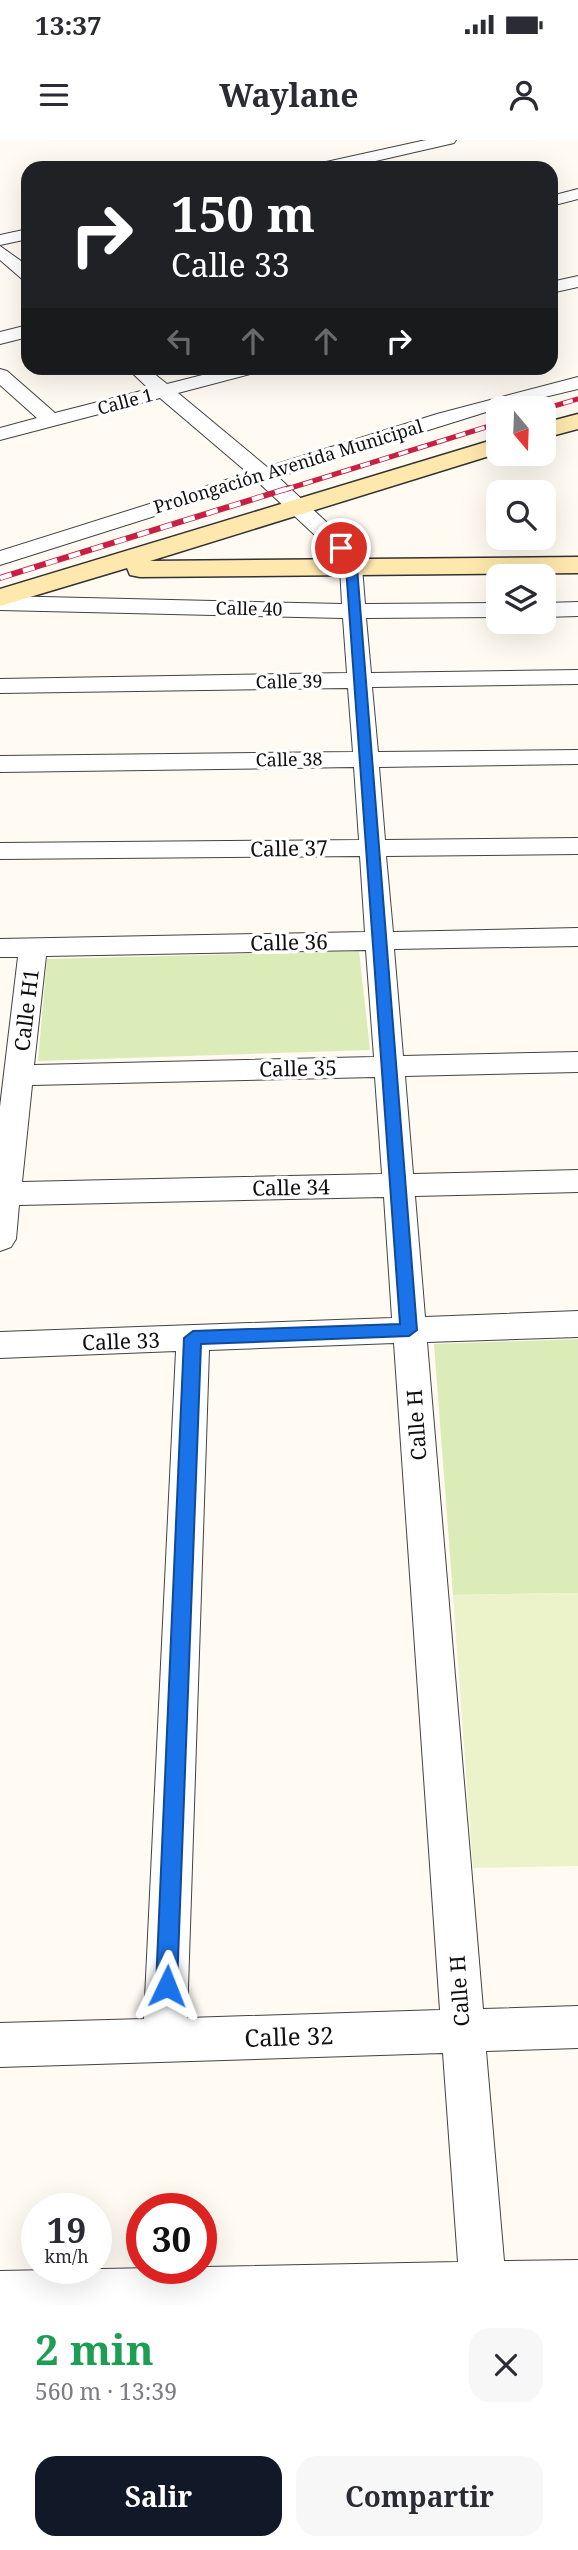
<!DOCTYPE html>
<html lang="es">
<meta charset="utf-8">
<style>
body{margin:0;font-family:"Noto Serif",serif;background:#f7f7f7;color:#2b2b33;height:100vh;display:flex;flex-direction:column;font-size:26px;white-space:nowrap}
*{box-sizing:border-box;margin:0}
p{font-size:23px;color:#7c7c81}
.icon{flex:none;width:38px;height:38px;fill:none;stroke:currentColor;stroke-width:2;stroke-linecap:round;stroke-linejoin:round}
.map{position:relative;height:2165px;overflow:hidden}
.side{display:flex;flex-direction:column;background:#fff;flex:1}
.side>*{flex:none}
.guide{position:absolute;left:21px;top:21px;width:537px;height:214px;border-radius:21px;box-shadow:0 7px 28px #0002;background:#202124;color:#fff;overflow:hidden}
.needle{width:46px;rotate:161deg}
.buttons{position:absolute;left:486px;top:256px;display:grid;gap:14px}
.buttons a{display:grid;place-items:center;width:70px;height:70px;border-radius:14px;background:#fff;box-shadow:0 7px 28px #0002;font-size:35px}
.speed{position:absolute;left:21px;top:2053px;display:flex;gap:14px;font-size:35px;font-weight:700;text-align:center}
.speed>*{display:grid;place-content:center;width:91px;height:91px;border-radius:50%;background:#fff;box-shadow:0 7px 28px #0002;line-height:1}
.speed small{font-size:18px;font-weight:400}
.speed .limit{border:10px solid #d22;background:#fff;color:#111}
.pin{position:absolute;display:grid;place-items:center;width:60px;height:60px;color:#fff;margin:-30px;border:4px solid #fff;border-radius:50%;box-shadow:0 2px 7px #0007}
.me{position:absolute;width:77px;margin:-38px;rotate:2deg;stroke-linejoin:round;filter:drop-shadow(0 0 5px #0008)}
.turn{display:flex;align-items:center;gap:24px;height:147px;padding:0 35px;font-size:32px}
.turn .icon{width:91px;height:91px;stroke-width:2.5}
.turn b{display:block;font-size:49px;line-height:60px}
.lanes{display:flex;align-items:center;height:66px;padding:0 35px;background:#0003;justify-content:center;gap:35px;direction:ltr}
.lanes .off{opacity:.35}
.round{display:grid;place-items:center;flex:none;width:74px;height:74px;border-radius:21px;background:#f7f7f7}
.overview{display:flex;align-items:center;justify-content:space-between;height:119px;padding:0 35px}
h1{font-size:42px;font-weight:700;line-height:52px;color:#1e9e55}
.cta{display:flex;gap:14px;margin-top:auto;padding:14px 35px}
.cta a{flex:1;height:80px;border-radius:21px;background:#111827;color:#fff;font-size:28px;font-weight:700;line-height:80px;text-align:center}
.cta a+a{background:#f7f7f7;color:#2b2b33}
.status{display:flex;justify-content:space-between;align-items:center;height:49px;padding:0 35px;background:#fff;direction:ltr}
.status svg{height:19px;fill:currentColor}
header{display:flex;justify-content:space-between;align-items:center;height:91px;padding:0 35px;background:#fff;font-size:32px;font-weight:700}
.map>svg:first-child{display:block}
.green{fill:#dcecb9}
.pitch{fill:#ecf3cb}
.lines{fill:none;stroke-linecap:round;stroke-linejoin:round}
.street-casing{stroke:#434343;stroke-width:2}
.secondary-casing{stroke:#323232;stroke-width:3}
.street{fill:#fff;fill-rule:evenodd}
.secondary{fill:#ffe8ad;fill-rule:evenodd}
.rail-far1-casing{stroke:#c81f44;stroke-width:5}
.rail-casing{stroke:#c81f44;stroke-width:6}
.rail-far1{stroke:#fff;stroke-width:3.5;stroke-dasharray:10;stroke-linecap:butt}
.rail{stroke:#fff;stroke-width:4.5;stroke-dasharray:12;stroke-linecap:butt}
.route{fill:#1a73e8;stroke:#114b97;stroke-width:2}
.labels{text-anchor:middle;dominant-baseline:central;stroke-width:7;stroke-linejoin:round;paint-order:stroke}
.far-street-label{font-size:18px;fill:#101010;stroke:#fff}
.street-label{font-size:21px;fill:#101010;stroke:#fff}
.near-street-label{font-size:24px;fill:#101010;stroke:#fff}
</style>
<div class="status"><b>13:37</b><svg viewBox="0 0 49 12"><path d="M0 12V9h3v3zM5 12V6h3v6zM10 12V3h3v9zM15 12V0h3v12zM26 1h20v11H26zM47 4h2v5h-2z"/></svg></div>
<header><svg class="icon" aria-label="menu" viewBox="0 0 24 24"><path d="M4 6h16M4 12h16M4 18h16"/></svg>Waylane<svg class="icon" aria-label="person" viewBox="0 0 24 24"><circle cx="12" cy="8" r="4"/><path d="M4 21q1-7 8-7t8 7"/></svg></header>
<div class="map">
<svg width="578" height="2165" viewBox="0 0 578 2165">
<rect width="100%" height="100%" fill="#fffaf2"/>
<g class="green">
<polygon points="359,811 370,910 38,921 47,819"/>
<polygon points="578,1199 578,1453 453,1455 434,1204"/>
</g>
<polygon class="pitch" points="578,1453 578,1726 473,1728 453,1455"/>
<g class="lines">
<g class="street-casing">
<g id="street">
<polygon points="426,0 456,0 454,3 345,28 315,28 317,24"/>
<polygon points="578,49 578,59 551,66 551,56"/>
<polygon points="28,89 28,99 0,105 0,95"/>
<polygon points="0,106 28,126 28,140 22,139 0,120"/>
<polygon points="578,136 578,147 551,153 551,142"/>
<polygon points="28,185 28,197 0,204 0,192"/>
<path d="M127 228H147L167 244 230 228H260L258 232 178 253 267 327 437 274 578 237V249L499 268 278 337 349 403 362 427 365 464 499 463V477L366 478 371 533 578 530V544L372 547 378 612 578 610V624L379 627 385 700 578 698V714L386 716 393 792 578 788V806L394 809 403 916 578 912V932L405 936 413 1034 578 1030V1052L415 1056 425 1177 578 1171V1197L427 1202 483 1869 578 1866V1908L486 1911 504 2121 578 2120V2165H0V2131L458 2122 443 1913 0 1927V1883L144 1879 176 1211 0 1218V1192L392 1178 384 1057 19 1065 16 1099 11 1107 0 1111V967L18 817H0V799L365 792 360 716 0 719V703L359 700 354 627 0 632V616L353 612 348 548 0 553V539L347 533 343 478 0 470V456L342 464 340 427 332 411 259 343 0 425V411L248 333 160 258 0 300V288L37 278 0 245V229L7 231 55 273 149 249ZM366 810 374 917 34 925 46 816ZM375 937 382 1034 22 1042 32 945ZM394 1203 440 1870 187 1878 209 1210Z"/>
<polygon points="578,462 578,476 544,477 544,463"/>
</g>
</g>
<g class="secondary-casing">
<g id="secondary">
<polygon points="578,274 578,289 544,298 544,283"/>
<polygon points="499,298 499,313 150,421 578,417 578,433 140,437 130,435 127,428 0,466 0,449"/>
</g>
</g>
<use href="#street" class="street"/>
<use href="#secondary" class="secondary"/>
<g class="rail-far1-casing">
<g id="rail-far1">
<polyline points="544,269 578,259"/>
<polyline points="284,350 499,283"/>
</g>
</g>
<g class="rail-casing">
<polyline id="rail" points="0,438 289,348"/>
</g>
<use href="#rail-far1" class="rail-far1"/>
<use href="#rail" class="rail"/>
</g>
<polygon class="route" points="337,406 345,406 357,427 417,1190 409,1196 201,1204 177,1846 174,1854 167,1857 159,1854 156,1846 184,1198 193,1191 400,1184 346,427"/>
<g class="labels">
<g class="far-street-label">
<text transform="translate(125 261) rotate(-15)">Calle 1</text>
<text transform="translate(288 326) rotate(-17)">Prolongación Avenida Municipal</text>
<text transform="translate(249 468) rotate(1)">Calle 40</text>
<text transform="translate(289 541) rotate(-1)">Calle 39</text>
<text transform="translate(289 619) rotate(-1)">Calle 38</text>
</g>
<g class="street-label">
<text transform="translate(289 708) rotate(-1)">Calle 37</text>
<text transform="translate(289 802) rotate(-1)">Calle 36</text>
<text transform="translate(26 870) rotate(-83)">Calle H1</text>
<text transform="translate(298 928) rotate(-1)">Calle 35</text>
<text transform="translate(291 1047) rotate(-1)">Calle 34</text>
<text transform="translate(121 1201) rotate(-2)">Calle 33</text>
<text transform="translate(416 1285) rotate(-94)">Calle H</text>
<text transform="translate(459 1851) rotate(-94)">Calle H</text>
</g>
<g class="near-street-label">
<text transform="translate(289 1896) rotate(-2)">Calle 32</text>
</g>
</g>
</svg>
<div class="buttons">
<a><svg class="needle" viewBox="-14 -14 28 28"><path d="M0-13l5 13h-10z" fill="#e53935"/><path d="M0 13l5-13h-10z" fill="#7c7c81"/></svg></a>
<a><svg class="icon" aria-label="search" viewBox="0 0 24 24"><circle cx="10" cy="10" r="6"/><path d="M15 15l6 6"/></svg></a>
<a><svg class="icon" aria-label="layers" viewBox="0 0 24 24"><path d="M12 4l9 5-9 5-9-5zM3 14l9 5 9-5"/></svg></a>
</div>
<div class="speed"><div>19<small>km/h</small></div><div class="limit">30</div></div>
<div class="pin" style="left:341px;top:408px;background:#d93025"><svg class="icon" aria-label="arrive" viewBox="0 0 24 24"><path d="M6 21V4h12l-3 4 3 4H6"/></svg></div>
<svg class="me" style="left:167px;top:1846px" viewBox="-20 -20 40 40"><path d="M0-17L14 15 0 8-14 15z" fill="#1a73e8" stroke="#fff" stroke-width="4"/></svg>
<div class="guide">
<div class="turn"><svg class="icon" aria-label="right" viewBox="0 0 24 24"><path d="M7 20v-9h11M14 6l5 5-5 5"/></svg><div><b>150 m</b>Calle 33</div></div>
<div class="lanes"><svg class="icon off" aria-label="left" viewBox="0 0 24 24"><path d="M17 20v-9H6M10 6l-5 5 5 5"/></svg><svg class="icon off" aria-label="ahead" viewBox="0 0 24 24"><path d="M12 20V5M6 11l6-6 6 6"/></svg><svg class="icon off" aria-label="ahead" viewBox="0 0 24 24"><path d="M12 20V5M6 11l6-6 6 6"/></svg><svg class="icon" aria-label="right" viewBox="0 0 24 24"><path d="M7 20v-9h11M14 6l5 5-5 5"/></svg></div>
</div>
</div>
<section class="side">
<div class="overview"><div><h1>2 min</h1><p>560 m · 13:39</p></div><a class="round"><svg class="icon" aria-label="close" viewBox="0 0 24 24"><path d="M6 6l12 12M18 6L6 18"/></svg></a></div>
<div class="cta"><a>Salir</a><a>Compartir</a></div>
</section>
